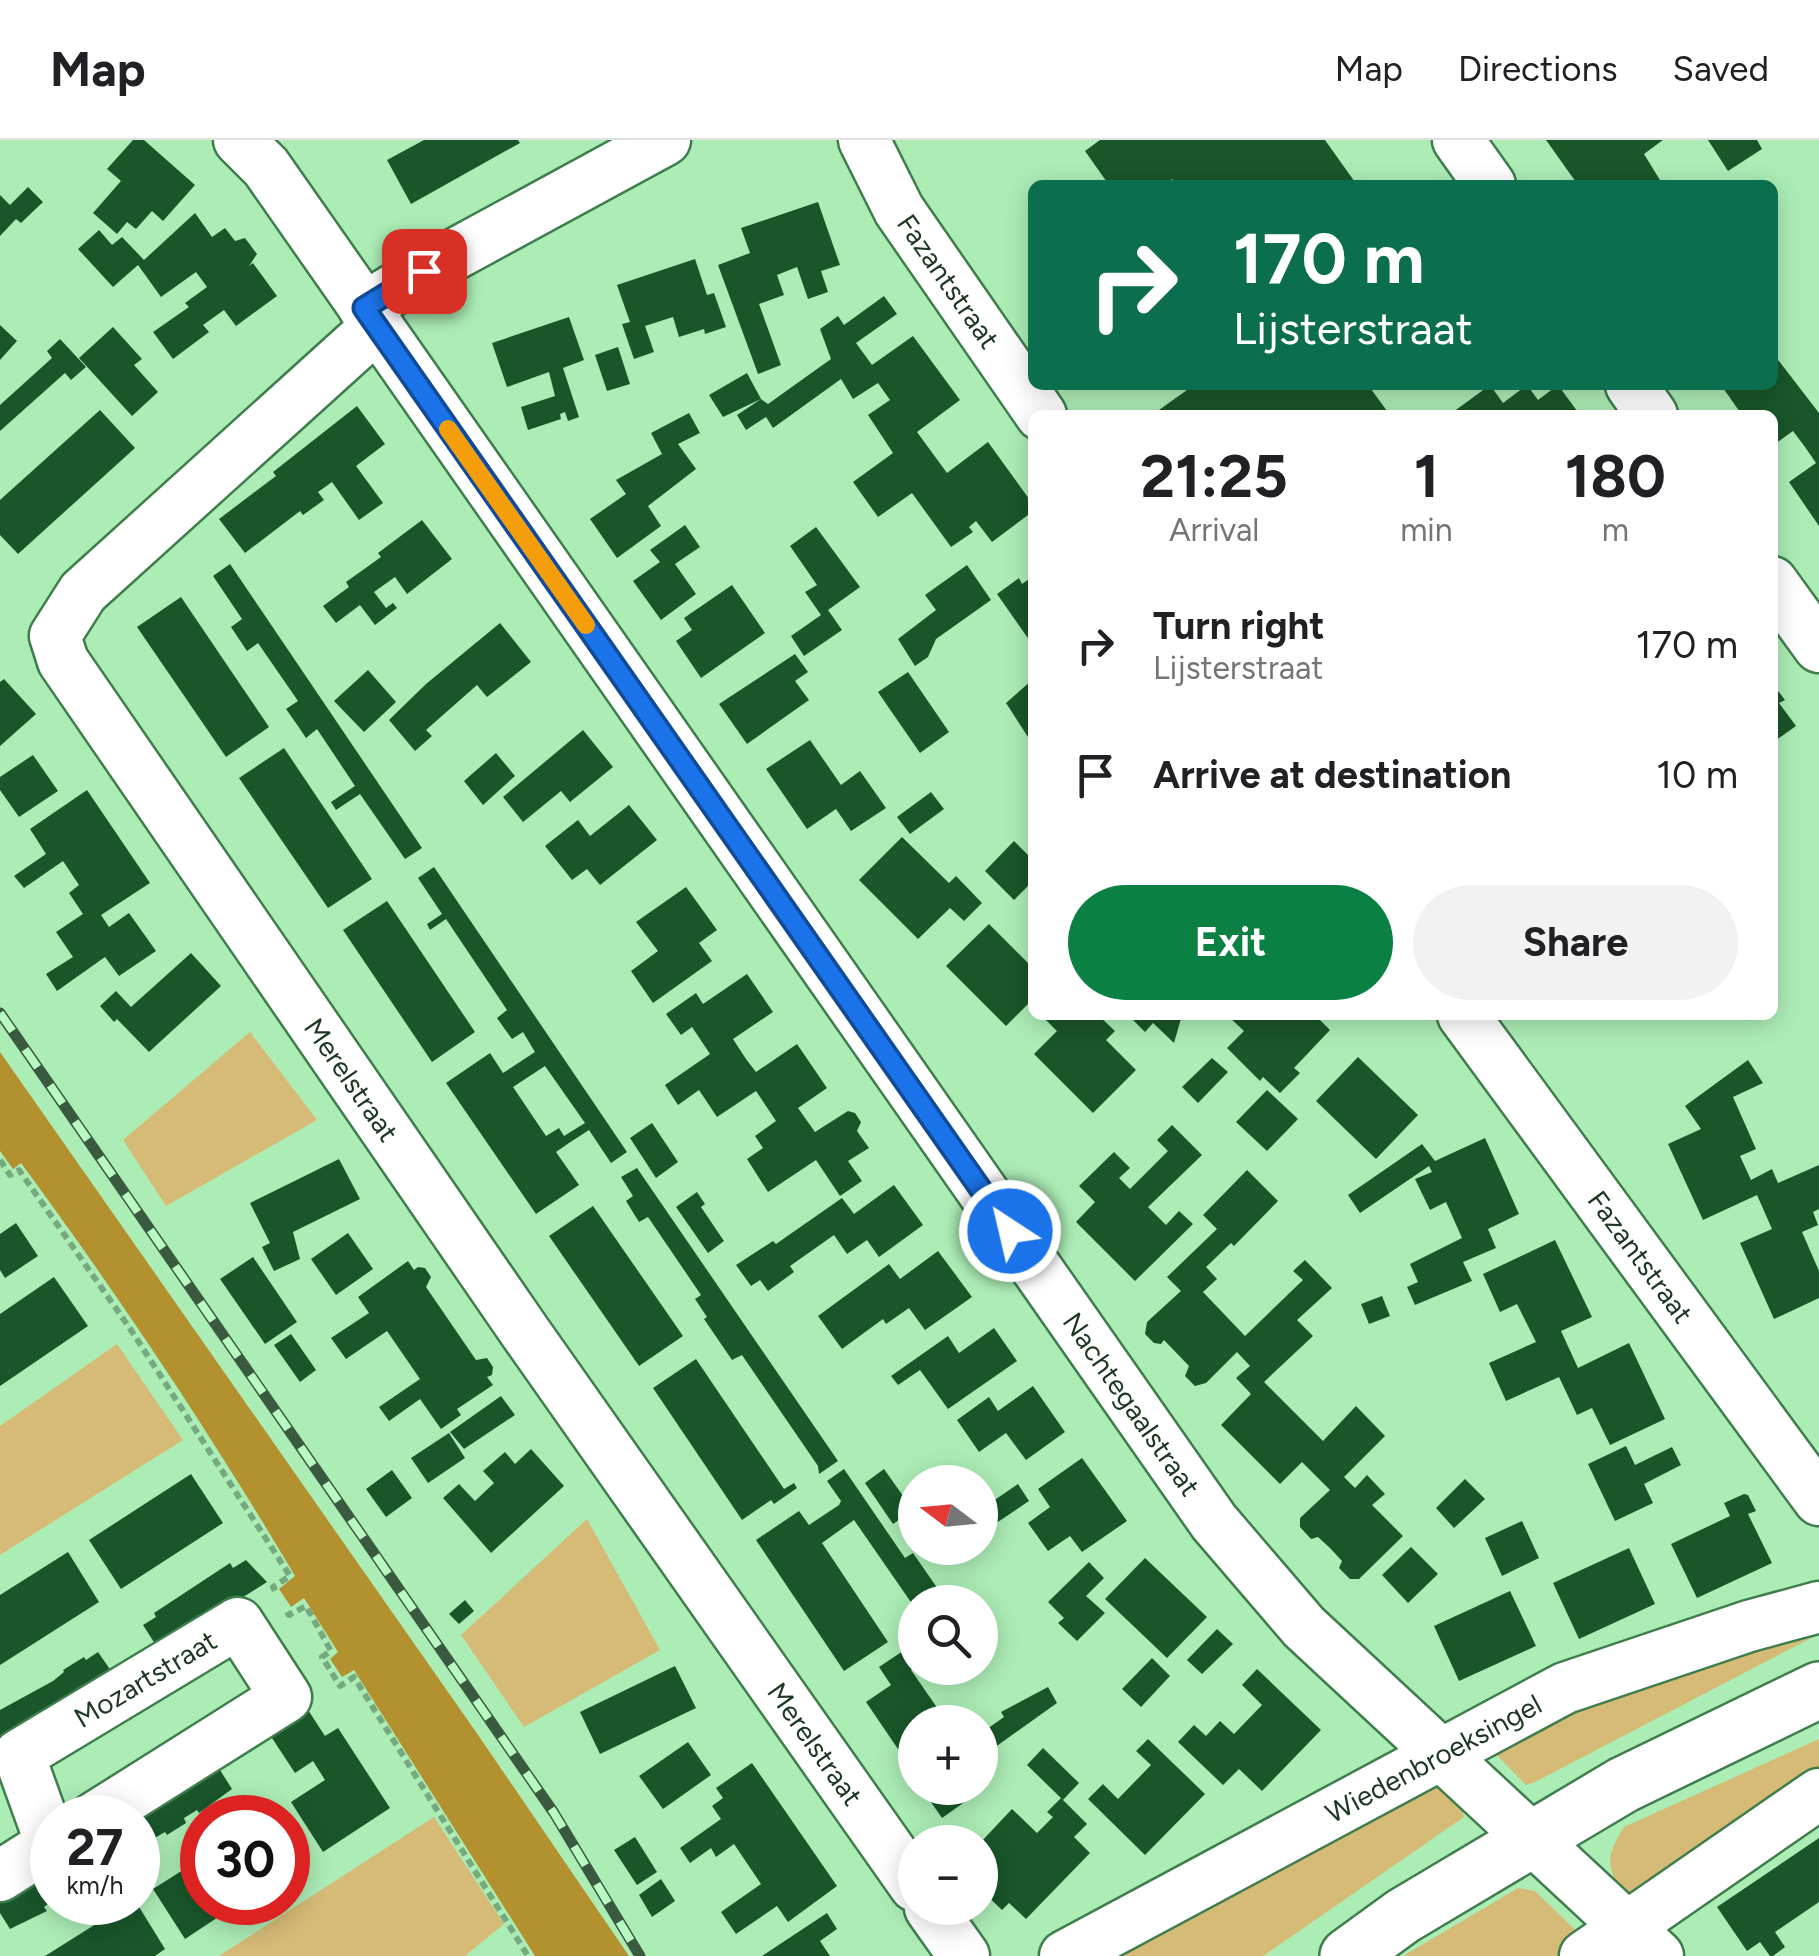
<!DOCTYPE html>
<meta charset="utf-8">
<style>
body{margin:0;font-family:Figtree,sans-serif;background:#f2f2f2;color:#202124;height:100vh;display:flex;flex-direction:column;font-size:38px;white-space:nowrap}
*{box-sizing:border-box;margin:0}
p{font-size:32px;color:#757577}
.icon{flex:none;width:55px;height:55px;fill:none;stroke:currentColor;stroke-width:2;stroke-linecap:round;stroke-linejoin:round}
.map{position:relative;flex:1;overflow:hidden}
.details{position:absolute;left:1028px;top:270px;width:750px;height:610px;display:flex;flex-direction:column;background:#fff;border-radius:15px;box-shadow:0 5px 25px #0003}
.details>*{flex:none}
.guide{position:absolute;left:1028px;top:40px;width:750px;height:210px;border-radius:15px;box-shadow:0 5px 25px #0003;background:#0b6e4f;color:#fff;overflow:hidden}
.needle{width:65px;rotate:286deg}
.tools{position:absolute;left:898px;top:1325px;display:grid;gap:20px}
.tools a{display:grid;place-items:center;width:100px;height:100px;border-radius:50%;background:#fff;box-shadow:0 5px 25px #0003;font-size:50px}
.speed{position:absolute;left:30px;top:1655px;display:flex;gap:20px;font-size:50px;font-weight:700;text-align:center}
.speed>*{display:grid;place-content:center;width:130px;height:130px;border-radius:50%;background:#fff;box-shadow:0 5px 25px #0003;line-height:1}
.speed small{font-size:25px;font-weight:400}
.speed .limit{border:15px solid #d22;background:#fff;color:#111}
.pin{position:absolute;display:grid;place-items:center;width:85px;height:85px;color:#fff;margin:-42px;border-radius:20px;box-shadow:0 5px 15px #0006}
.me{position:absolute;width:110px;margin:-55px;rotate:325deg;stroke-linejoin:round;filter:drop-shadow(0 0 8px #0008)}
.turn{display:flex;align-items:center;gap:35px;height:210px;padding:0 40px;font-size:45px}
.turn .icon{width:130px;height:130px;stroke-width:2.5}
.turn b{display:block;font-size:70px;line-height:85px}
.eta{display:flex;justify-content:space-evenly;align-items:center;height:170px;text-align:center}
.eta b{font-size:60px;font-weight:700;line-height:70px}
.primary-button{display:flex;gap:20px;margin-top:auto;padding:20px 40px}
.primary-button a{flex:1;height:115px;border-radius:60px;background:#0b8043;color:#fff;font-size:40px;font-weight:700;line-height:115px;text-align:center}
.primary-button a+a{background:#f2f2f2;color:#202124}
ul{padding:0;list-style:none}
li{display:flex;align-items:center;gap:30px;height:130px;padding:0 40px}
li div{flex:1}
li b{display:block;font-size:38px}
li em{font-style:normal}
header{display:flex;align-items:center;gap:60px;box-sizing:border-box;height:140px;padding:0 50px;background:#fff;border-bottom:2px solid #e0e0e0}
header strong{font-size:48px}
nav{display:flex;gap:55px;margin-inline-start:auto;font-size:35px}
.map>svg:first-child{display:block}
.green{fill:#d6bb76}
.forest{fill:#b3912e}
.building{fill:#19572a;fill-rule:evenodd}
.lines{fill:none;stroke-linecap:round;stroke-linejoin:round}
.minor-casing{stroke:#3f7d4d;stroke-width:55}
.tertiary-casing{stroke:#3f7d4d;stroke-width:60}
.path{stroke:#77a97f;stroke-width:6;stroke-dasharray:8 5;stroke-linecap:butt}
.minor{stroke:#fff;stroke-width:50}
.tertiary{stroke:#fff;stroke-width:55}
.rail-casing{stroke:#395a3f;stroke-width:11}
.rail{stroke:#b9fac3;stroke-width:8;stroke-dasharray:22;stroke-linecap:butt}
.route-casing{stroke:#114b97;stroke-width:25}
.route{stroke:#1a73e8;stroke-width:18}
.slow{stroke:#f59e0b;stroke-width:18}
.labels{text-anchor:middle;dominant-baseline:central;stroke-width:10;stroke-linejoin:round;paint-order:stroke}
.street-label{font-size:28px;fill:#1d3722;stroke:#b9fac3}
</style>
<header>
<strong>Map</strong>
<nav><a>Map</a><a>Directions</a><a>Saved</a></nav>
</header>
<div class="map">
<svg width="1819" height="1816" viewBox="0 0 1819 1816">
<rect width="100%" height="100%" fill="#acedb6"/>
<g class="green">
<polygon points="250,892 317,980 166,1066 123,1000"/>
<polygon points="117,1204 183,1300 0,1415 0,1286"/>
<polygon points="587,1379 660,1510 524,1587 461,1495"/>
<polygon points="1819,1472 1819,1494 1535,1642 1526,1645 1492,1610 1495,1603"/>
<path d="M1819 1599V1637L1640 1761 1621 1753C1606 1722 1606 1717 1624 1687Z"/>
<polygon points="1427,1639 1462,1670 1464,1677 1263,1816 1073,1816"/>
<polygon points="434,1677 504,1784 465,1816 219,1816"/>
<polygon points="1518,1748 1535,1751 1588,1802 1570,1816 1403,1816"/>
</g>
<path class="forest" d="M0 912 476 1592 629 1816H535L354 1530 342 1537 330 1519 338 1512 304 1458 291 1467 279 1449 295 1436C211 1294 119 1156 21 1023L13 1029 0 1011Z"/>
<g class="building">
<polygon points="133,0 144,0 195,45 163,81 152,71 136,89 127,82 117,94 93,73 121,41 107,29"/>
<polygon points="424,0 518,0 520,3 411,64 387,20"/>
<polygon points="1100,0 1325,0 1357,45 1176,45 1172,39 1163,45 1109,45 1085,11"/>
<polygon points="1546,0 1663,0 1644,14 1663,45 1578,45"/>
<polygon points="1708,0 1757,0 1762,9 1728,31"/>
<polygon points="28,47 43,62 21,83 16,79 0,96 0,55 10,65"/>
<polygon points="818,62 840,125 821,131 828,152 808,159 797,127 777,135 784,155 759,164 781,225 758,234 718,125 750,113 741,88"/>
<polygon points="195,73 212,97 225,88 235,101 245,98 257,114 249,126 253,123 277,156 236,186 224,170 203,185 209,192 173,219 153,192 189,167 185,163 207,147 196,132 161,157 138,125 113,147 78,109 99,90 112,105 122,97 144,120"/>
<polygon points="695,119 707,155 714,153 726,187 705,194 704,189 679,197 673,177 645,186 654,212 634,219 622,184 630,182 617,145"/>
<polygon points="884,156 897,174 856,203 872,225 913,196 960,260 917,292 947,333 988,302 1032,363 1032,372 992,402 976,381 969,387 973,392 951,407 912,353 878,377 853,342 893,313 868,275 890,260 878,243 853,259 841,239 773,288 766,277 746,290 737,275 761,259 723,277 709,255 747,233 761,259 768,264 831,219 820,189 838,176 844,185"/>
<polygon points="569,177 584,220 563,228 579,277 568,281 565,272 560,274 561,279 528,290 521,267 555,256 549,232 507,247 492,203"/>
<polygon points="0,185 17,201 0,220"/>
<polygon points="113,187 142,219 134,225 158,252 132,276 79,218"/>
<polygon points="60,199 86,227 71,240 65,233 0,291 0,265 52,218 47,211"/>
<polygon points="618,207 630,244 607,251 595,215"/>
<polygon points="1772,212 1819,273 1819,386 1789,342 1816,323 1805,307 1793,291 1772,306 1772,275 1742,275 1721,245 1772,245"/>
<polygon points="1194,245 1368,245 1390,275 1152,275"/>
<polygon points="1490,245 1503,263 1527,245 1538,260 1558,245 1580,275 1449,275"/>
<polygon points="357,266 385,304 356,326 383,363 359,380 332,342 318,352 324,360 303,375 300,371 245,413 219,379 276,336 273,332"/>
<polygon points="100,270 135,308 18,414 0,395 0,360"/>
<polygon points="689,273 700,293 678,304 696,329 648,366 661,386 617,418 590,379 626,354 616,340 662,314 651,293"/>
<polygon points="422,380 452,419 407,454 395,437 374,452 386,468 393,463 397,468 375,485 360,465 336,483 323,466 349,447 346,442 381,417 378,413"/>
<polygon points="685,385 700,407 675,424 696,454 661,480 633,441 660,422 650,410"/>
<polygon points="816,387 860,447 828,470 842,490 804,516 791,496 821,475 805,452 817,445 790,406"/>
<polygon points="230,424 422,708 405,719 360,654 336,670 331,662 355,646 317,589 306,598 298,586 286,569 298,561 258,503 247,511 231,487 242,479 213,436"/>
<polygon points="967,425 991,460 936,499 928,517 915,526 898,499 936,470 925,455"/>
<polygon points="1032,437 1032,504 997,454 1019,438 1022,444"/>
<polygon points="732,445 765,493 701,538 676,501 692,490 684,478"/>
<polygon points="181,457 269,587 226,617 137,487"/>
<polygon points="500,483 531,522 487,557 477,545 426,590 432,596 415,611 389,580 426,544"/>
<polygon points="795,514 808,532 795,541 809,560 747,604 719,564"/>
<polygon points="368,530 396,562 364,592 334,561"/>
<polygon points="908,532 949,592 920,613 878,552"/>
<polygon points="4,539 36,574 0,606 0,542"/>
<polygon points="1032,540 1032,595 1028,597 1006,563"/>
<polygon points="1772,543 1785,560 1779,563 1796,586 1772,603"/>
<polygon points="583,590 613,627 570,662 561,651 523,682 503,657"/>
<polygon points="810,600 841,645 860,631 886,668 851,691 836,669 807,689 766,629"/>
<polygon points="284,608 372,739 328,768 239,638"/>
<polygon points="496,613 515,636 483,665 464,641"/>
<polygon points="33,615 58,651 19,677 0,650 0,637"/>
<polygon points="87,650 150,743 101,775 109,787 129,773 156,811 119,836 105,817 57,851 46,834 73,817 56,792 83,774 69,753 79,745 63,721 24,748 14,736 46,714 30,689"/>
<polygon points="931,652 944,669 910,694 897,677"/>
<polygon points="629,665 657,700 600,745 587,729 572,740 545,706 578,680 590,696"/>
<polygon points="902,697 949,743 956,736 982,763 964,781 950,768 918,799 859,740"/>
<polygon points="1014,701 1032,719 1032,742 1014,760 985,731"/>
<path d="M434 727 627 1012 611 1023 589 990 569 1003 556 1012 579 1045 536 1074 446 943 490 913 503 933 535 912 523 892 512 899 504 888 497 878 507 870 446 779 430 790 427 784 442 774 418 738ZM545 926 585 983 564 996 559 988 546 996 513 947Z"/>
<polygon points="686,747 717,790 699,803 712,821 653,863 631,831 658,811 636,782"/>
<polygon points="387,761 475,892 432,922 343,790"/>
<polygon points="989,784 1032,827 1032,866 1029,863 1006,886 946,826"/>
<polygon points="191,813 221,846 149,912 117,879 114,882 100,866 116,851 131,867"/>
<polygon points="747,834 773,872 733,899 746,919 756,932 797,904 827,948 798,968 815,992 848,971 855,973 861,982 857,991 869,1008 848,1021 862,1041 840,1056 816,1020 768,1052 747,1019 763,1008 755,996 776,981 756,951 717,977 699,950 678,965 665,945 710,914 692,887 681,895 666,874 696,853 703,864"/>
<polygon points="1041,875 1098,875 1115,891 1106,900 1136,930 1093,973 1034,914 1057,891"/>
<polygon points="1128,875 1182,875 1174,903 1153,883 1145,892"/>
<polygon points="1227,875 1315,875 1330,890 1294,928 1300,933 1280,953 1263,937 1260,941 1227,908 1244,891"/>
<polygon points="1358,917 1418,975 1376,1019 1316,961"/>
<polygon points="1212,918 1228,932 1198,963 1182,947"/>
<polygon points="1748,920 1763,943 1733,957 1756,1009 1740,1016 1751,1040 1772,1029 1778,1043 1819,1025 1819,1069 1813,1072 1818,1085 1802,1092 1819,1131 1819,1158 1774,1179 1740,1103 1772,1089 1757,1055 1703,1080 1668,1004 1701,989 1685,966"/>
<polygon points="1267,950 1298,979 1267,1011 1236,982"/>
<polygon points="652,983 678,1022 656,1038 630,998"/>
<polygon points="1172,985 1202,1015 1148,1067 1166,1085 1179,1071 1193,1084 1135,1141 1076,1082 1095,1062 1079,1046 1114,1012 1130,1028 1119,1038 1130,1049 1168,1011 1157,1000"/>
<polygon points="1485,998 1519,1074 1488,1089 1496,1108 1463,1122 1472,1141 1415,1165 1407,1147 1418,1142 1410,1124 1462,1098 1446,1062 1430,1070 1415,1039 1432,1032 1429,1026 1360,1073 1348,1055 1422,1004 1435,1021"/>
<polygon points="339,1019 360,1059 293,1092 300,1119 274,1131 262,1107 270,1103 250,1063"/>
<polygon points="637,1028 838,1321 819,1334 818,1326 742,1215 732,1220 704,1179 707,1177 695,1159 701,1155 648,1077 639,1082 626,1061 633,1056 621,1037"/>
<polygon points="1247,1030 1278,1061 1234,1106 1231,1103 1206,1127 1217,1139 1203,1152 1245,1196 1303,1140 1293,1131 1305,1120 1332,1148 1297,1180 1313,1196 1264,1242 1323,1301 1356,1266 1385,1296 1344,1337 1355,1348 1367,1335 1385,1354 1372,1365 1403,1396 1359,1439 1350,1439 1339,1428 1342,1421 1330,1408 1318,1397 1311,1399 1300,1387 1300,1378 1330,1350 1302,1322 1280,1344 1221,1285 1251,1254 1236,1238 1250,1226 1237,1212 1206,1243 1195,1246 1185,1236 1189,1226 1164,1200 1161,1204 1154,1203 1145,1194 1147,1182 1181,1151 1167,1137 1217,1089 1203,1075"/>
<polygon points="894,1045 923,1085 879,1117 867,1100 847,1114 834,1095 790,1126 794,1132 768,1151 760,1140 751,1146 736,1125 773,1101 776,1104 842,1058 854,1074"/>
<polygon points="697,1052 705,1064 701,1067 724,1101 708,1113 676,1067"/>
<polygon points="593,1066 683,1196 639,1226 549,1096"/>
<polygon points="16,1083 38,1116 5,1138 0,1130 0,1094"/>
<polygon points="348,1093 373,1129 336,1155 311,1119"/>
<polygon points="1555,1100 1592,1177 1561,1191 1578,1228 1629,1203 1665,1279 1610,1305 1592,1268 1577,1275 1559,1237 1506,1261 1489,1223 1536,1202 1517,1164 1500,1172 1483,1134"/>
<polygon points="938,1111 972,1157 925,1190 909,1168 886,1184 883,1179 842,1209 818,1176 889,1124 900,1139"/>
<polygon points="253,1117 297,1182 265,1204 220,1139"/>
<polygon points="408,1121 414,1130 418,1127 425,1128 431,1137 426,1147 476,1220 487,1218 493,1227 492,1235 487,1237 493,1245 457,1269 461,1275 441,1289 420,1259 389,1281 379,1267 420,1239 387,1191 346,1219 331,1198 369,1173 358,1157"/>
<polygon points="54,1137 88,1186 0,1246 0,1174"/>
<polygon points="1382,1156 1390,1176 1369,1184 1361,1164"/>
<polygon points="994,1188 1017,1221 948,1269 920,1230 898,1245 891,1236 948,1196 959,1213"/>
<polygon points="291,1194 316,1230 300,1242 274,1205"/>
<polygon points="696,1219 784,1349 794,1343 797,1348 774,1364 771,1360 742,1380 653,1248"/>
<polygon points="1033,1246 1065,1292 1026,1320 1006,1293 979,1312 957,1280 989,1257 998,1271"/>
<polygon points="501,1256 515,1275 464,1309 450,1292"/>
<polygon points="449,1293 465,1318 428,1343 411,1318"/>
<polygon points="1626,1306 1635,1325 1672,1307 1681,1325 1644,1344 1653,1363 1615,1381 1588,1324"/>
<polygon points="531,1309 564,1346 491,1413 443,1358 459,1344 475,1361 494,1343 483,1331 490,1325 505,1312 515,1324"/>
<polygon points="1082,1318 1127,1381 1082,1412 1070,1396 1048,1411 1028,1383 1050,1367 1038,1349"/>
<polygon points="844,1329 905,1418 913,1413 947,1462 915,1462 915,1468 854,1380 822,1403 888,1502 844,1531 756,1400 799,1371 809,1385 839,1365 841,1361 827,1341"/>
<polygon points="884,1329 913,1370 893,1384 865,1343"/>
<polygon points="392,1330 412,1358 386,1377 366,1349"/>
<polygon points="191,1334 223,1383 121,1449 89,1400"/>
<polygon points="1465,1339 1485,1359 1454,1388 1436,1368"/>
<polygon points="1018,1344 1029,1361 983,1392 980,1370"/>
<polygon points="1744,1354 1748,1355 1756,1371 1748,1374 1772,1423 1697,1458 1671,1404 1730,1376 1724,1363"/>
<polygon points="1522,1381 1539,1418 1502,1436 1485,1398"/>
<polygon points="1411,1407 1438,1434 1408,1463 1382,1435"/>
<polygon points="1629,1408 1655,1464 1579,1499 1553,1443"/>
<polygon points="68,1412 99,1462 0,1525 0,1455"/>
<polygon points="1145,1418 1207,1477 1167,1518 1105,1459"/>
<polygon points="246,1420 267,1442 159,1510 143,1485 156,1477 154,1473 230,1423 233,1428"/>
<polygon points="1089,1422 1104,1438 1086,1456 1105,1473 1077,1501 1058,1483 1064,1478 1048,1462"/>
<polygon points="1510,1451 1536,1506 1459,1541 1434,1486"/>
<polygon points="465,1460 474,1471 459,1484 449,1474"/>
<polygon points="1217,1489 1233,1504 1202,1534 1187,1520"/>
<polygon points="915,1503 915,1527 911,1530 947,1582 915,1582 915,1634 866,1562 891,1545 879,1527"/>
<polygon points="98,1512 116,1538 0,1611 0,1570 53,1541 64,1532 63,1530 84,1517 86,1520"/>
<polygon points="1152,1518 1170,1536 1141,1567 1122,1549"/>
<polygon points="675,1526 696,1568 600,1614 580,1572"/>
<polygon points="1257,1529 1321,1590 1262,1651 1239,1629 1223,1645 1178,1602 1194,1585 1206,1596 1220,1581 1234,1594 1262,1565 1242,1545"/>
<polygon points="1048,1547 1057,1563 980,1618 980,1594 1004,1577 1001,1572"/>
<polygon points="308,1570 325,1596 338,1588 390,1668 323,1712 291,1662 325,1640 313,1621 295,1633 270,1595"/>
<polygon points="1148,1599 1205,1654 1145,1715 1088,1659 1103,1644 1118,1659 1151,1625 1136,1611"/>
<polygon points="688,1602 711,1635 663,1669 639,1636"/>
<polygon points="1043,1608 1079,1643 1063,1660 1027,1625"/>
<polygon points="215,1622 232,1649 199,1673 197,1670 184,1678 186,1683 167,1695 165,1692 153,1699 156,1703 138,1716 138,1678"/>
<polygon points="752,1623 837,1746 788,1782 777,1766 736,1794 721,1772 761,1744 734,1704 716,1717 711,1708 690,1723 680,1708 721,1679 712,1666 723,1658 716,1648"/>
<polygon points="937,1648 971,1648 976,1654 942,1678 926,1655"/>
<polygon points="1061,1658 1087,1684 1074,1697 1090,1713 1026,1779 1009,1763 1002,1770 980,1749 980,1735 996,1719 980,1703 1012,1669 1037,1693 1053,1677 1047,1672"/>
<polygon points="635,1697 657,1732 637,1745 614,1710"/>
<polygon points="1819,1698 1819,1762 1775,1792 1785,1807 1773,1816 1770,1816 1760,1802 1747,1811 1717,1767"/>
<polygon points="202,1718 202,1762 241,1762 185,1799 153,1749"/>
<polygon points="40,1733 52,1754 52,1761 44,1767 47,1771 10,1789 0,1773 0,1757"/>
<polygon points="661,1739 675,1761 652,1777 639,1755"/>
<polygon points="131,1762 136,1762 165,1809 155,1816 45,1816"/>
<polygon points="827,1773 837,1789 820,1801 830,1816 762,1816"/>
</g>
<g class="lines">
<g class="minor-casing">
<g id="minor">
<path id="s1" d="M239 0 266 27 1214 1382 1304 1487 1658 1816"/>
<path id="s2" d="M864 0 899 70 1041 275"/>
<polyline points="1458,0 1490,45"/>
<polyline points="364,168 424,131 665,0"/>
<path id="s3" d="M376 187 83 452 55 496 63 521 525 1192 915 1746"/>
<polyline points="1631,245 1652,275"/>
<polyline points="1772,442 1819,507"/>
<path id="s4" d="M1463 875 1819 1360"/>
<path id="s5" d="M51 1704 19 1615 238 1483 286 1557 94 1678"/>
<polyline points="0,1736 52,1703"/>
<polyline points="930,1768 964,1816"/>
<path id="s6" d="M1065 1816 1565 1548 1749 1486 1819 1467"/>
<polyline points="1585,1816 1819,1654"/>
</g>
</g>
<g class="tertiary-casing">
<polyline id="tertiary" points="1348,1816 1403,1776 1623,1645 1819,1550"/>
</g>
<g class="path">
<polyline points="0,1020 10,1035 19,1030 129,1187 290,1436 273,1447 276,1453"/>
<polyline points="287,1472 289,1475 306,1466 331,1511 322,1517 340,1546 354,1537 528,1816"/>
</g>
<use href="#minor" class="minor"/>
<use href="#tertiary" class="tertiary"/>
<g class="rail-casing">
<polyline id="rail" points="0,873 554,1673 640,1816"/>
</g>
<use href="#rail" class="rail"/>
</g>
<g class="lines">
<g class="route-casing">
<polyline id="route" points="424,131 364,168 1010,1091"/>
</g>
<use href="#route" class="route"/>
<polyline class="slow" points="448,289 586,485"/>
</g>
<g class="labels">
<g class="street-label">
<text stroke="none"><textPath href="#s2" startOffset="165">Fazantstraat</textPath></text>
<text stroke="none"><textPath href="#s3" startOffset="982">Merelstraat</textPath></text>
<text stroke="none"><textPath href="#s4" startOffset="300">Fazantstraat</textPath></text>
<text stroke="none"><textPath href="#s1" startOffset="1548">Nachtegaalstraat</textPath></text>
<text stroke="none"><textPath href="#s5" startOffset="242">Mozartstraat</textPath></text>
<text stroke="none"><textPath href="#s3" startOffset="1792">Merelstraat</textPath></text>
<text stroke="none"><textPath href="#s6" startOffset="418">Wiedenbroeksingel</textPath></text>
</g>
</g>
</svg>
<div class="tools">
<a><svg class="needle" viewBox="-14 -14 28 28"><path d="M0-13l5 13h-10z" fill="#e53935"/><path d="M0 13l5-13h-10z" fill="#757577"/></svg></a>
<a><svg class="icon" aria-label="search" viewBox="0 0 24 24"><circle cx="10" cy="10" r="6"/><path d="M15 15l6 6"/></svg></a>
<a>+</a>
<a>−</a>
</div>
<div class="speed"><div>27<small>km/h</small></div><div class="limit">30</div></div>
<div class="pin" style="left:424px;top:131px;background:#d93025"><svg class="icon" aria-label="arrive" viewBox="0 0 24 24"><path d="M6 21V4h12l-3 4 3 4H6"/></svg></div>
<svg class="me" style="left:1010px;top:1091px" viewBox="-20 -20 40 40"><circle r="17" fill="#1a73e8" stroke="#fff" stroke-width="3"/><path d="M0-11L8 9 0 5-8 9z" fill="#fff"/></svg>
<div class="guide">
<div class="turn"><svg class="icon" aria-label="right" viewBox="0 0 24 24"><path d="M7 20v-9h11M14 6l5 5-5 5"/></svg><div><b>170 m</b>Lijsterstraat</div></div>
</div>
<section class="details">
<div class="eta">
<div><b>21:25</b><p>Arrival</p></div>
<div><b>1</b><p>min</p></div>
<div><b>180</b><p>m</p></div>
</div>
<ul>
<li><svg class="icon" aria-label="right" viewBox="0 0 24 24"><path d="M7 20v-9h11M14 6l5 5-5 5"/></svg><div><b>Turn right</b><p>Lijsterstraat</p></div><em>170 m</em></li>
<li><svg class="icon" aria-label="arrive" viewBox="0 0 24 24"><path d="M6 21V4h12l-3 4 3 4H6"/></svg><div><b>Arrive at destination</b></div><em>10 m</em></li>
</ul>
<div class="primary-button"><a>Exit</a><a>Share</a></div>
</section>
</div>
